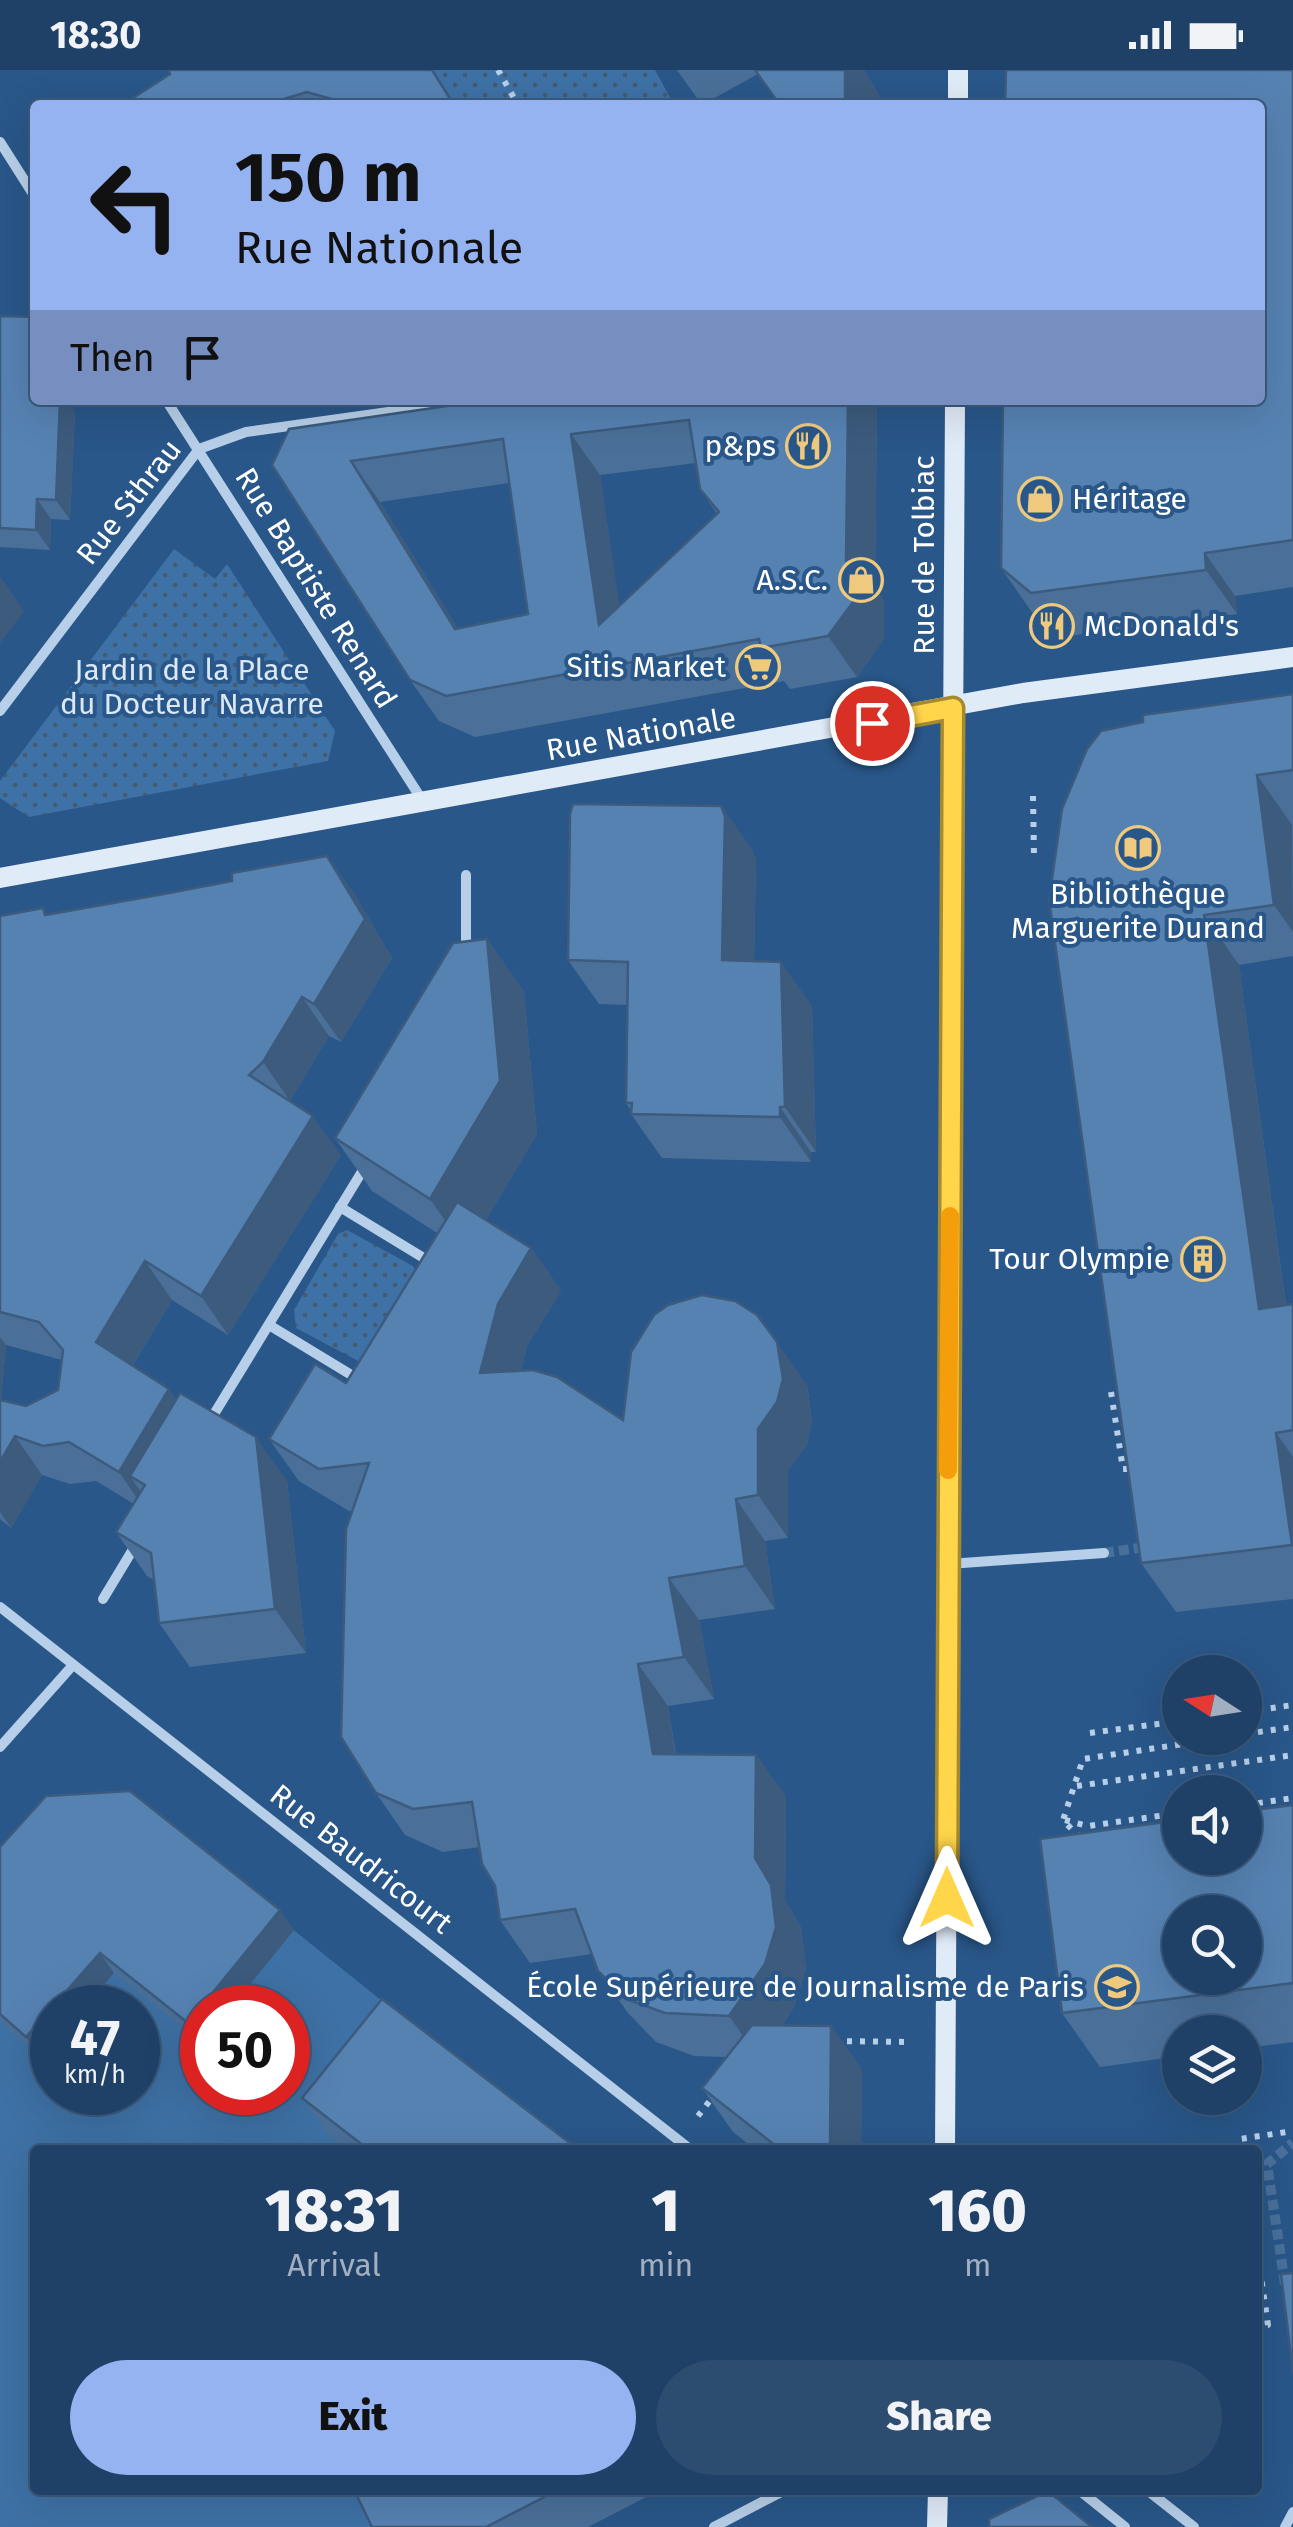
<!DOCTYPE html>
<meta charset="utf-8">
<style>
body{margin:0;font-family:"Fira Sans",sans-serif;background:#2c4c70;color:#f1f3f6;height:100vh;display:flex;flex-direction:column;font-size:38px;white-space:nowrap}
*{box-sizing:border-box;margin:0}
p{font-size:32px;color:#a1afc0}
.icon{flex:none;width:55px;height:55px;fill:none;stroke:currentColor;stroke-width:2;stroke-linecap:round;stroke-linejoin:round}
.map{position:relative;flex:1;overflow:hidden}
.details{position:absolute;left:30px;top:2075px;width:1232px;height:350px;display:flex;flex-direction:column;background:#1f4167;border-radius:10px;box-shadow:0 10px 40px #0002,0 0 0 2px #3c5a7b}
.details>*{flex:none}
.banner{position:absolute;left:30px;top:30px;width:1235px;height:305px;border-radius:10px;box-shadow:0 10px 40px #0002,0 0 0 2px #3c5a7b;background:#95b2f1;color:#111;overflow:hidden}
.needle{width:65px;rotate:282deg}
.fabs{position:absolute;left:1162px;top:1585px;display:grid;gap:20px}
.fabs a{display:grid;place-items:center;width:100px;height:100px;border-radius:50%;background:#1f4167;box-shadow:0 10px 40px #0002,0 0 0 2px #3c5a7b;font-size:50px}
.speed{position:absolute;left:30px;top:1915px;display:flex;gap:20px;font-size:50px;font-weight:700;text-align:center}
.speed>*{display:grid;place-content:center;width:130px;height:130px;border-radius:50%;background:#1f4167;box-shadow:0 10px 40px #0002,0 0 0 2px #3c5a7b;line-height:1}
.speed small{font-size:25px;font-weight:400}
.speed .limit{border:15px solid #d22;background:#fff;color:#111}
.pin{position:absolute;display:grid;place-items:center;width:85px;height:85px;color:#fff;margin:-42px;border:5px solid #fff;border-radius:50%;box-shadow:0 2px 10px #0007}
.me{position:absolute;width:110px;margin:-55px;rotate:0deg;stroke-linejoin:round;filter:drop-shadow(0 0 8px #0008)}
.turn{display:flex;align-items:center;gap:35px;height:210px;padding:0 40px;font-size:45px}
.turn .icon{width:130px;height:130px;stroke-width:2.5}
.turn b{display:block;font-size:70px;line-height:85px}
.then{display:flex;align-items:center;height:95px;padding:0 40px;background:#0003;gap:20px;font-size:38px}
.eta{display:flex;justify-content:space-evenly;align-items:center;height:170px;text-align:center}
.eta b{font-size:60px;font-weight:800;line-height:70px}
.primary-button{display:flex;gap:20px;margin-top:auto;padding:20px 40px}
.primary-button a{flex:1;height:115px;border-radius:60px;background:#95b2f1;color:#111;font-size:40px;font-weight:800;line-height:115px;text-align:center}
.primary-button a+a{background:#2c4c70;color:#f1f3f6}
.status{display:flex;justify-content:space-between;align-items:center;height:70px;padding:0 50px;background:#1f4167;direction:ltr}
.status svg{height:28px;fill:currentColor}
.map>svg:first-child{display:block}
.grass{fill:url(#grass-dots)}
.pitch{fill:#3e71a5;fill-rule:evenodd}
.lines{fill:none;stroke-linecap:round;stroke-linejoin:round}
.street-tunnel{stroke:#49709b;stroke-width:10;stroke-dasharray:10 5;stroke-linecap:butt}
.path{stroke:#b7cfe8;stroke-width:6;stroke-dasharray:5 8;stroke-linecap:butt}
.street{stroke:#b7cfe8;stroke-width:10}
.secondary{stroke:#e0ebf8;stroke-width:20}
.wall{fill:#4a7099;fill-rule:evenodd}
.shaded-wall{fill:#3c5b7d}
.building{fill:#5682b2;stroke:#3c5b7d;stroke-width:2.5;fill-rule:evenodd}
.route-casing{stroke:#a68a30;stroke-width:25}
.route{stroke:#ffd54a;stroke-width:18}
.slow{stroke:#f59e0b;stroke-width:18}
.labels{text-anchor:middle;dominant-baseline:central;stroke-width:8;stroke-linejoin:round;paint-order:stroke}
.poi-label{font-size:30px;fill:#fff;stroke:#295789;text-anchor:end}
.street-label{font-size:30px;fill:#fff;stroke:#295789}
.park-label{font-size:30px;fill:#dae8f7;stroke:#295789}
</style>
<div class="status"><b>18:30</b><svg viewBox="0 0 49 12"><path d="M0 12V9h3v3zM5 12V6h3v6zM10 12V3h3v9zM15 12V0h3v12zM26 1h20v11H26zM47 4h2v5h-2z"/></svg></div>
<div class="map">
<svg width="1293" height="2457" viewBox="0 0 1293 2457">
<defs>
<pattern id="grass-dots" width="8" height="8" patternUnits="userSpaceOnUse" patternTransform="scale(2.5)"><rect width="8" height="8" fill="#3e71a5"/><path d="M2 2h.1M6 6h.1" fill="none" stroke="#465b70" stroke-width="1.8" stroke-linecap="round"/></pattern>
</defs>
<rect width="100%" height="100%" fill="#295789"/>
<g class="grass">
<polygon points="434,0 655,0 674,35 455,35"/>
<polygon points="174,479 215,509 227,494 335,661 328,691 29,747 0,728 0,711"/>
<polygon points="347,1160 413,1196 417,1203 362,1293 296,1258 294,1240 338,1164"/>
</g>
<path class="pitch" d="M144 1740 568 2080H35V2420H413L381 2457H0V1813ZM52 1938H138V2022H52ZM202 1938H288V2022H202Z"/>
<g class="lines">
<g class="street-tunnel">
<polyline points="1104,1483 1152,1476"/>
<polyline points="1285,2214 1267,2094 1293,2073"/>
</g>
<g class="path">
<polyline points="498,0 518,35"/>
<polyline points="1033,726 1034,786"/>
<polyline points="1111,1322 1123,1399 1133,1399"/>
<polyline points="1245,1642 1293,1635"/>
<polyline points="1090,1663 1180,1651"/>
<polyline points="1245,1664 1293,1657"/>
<polyline points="1077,1716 1293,1685"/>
<polyline points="1245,1735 1293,1728"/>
<polyline points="1065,1750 1088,1756 1180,1743"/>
<polyline points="1080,1768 1063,1750 1083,1689 1223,1668"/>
<polyline points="834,1971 912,1972"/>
<polyline points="698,2046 715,2024"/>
<polyline points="1242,2080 1240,2069 1293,2061"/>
<polyline points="1258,2186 1268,2255 1258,2256"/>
</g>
<g class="street">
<polyline points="0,72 35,127"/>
<polyline points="166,330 424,733"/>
<polyline points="0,641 199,379 246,362 474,330"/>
<polyline points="466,805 466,884"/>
<polyline points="340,1137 427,1190 428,1197"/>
<polyline points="269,1255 353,1306 362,1306"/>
<polyline points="208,1354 366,1095"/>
<polyline points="949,1494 1104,1483"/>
<polyline points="103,1529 138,1471"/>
<polyline points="0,1537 691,2080"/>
<polyline points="0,1677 73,1595"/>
<polyline points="1079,2420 1125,2457"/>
<polyline points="1147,2420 1194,2457"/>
<polyline points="714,2457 785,2420"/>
<polyline points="1285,2457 1293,2442"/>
</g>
<g class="secondary">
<polyline points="958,35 958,0"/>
<polyline points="0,808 1023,623 1293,587"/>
<polyline points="945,2080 955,330"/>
<polyline points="937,2457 938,2420"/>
</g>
</g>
<g class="wall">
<polygon points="168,0 434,0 455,35 122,35 170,4"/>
<polygon points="677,0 864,0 880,27 758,4 702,35"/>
<polygon points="1293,0 1293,517 1235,526 1237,544 1061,567 1031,541 1001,498"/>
<polygon points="0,246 35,330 75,342 70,450 51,449 50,480 0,477"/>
<path d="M488 330H872L877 336 875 518 884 532V569L857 607 790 619 784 611 475 667 439 651 410 610 272 395ZM696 393 700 419 717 444 619 537 600 405ZM509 413 528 544 458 559 380 432Z"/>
<polygon points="1293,624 1293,886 1239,895 1286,1235 1293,1234 1293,1529 1176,1542 1141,1493 1143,652"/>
<polygon points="721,736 752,780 756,790 754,891 812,936 816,1082 811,1082 811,1092 662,1088 631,1044 631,1040 626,1033 628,935 599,934 568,890"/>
<path d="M327 786 355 825 392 888 341 972 329 966 290 1031 341 1085 228 1265 172 1230 133 1295 169 1319 176 1330 287 1411 306 1583 190 1597 159 1553 154 1510 147 1506 116 1462 134 1434 96 1411 70 1414 42 1405 11 1458 0 1449V846L48 845 232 811ZM6 1275 62 1290 58 1320 26 1336 1 1330Z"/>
<polygon points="487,869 524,922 537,1064 486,1150 531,1178 561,1221 527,1276 521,1301 623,1350 807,1315 812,1351 807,1374 788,1401 788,1468 765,1471 775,1539 699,1550 714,1629 668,1636 676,1684 756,1685 786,1727 785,1830 801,1857 806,1899 794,1937 782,1955 831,1956 862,2000 861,2080 756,2080 733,2062 702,2018 726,1987 694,1986 656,1972 628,1943 598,1901 592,1884 530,1893 500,1850 495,1816 480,1777 443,1782 405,1765 376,1723 352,1441 349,1441 299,1411 269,1369 346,1313 437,1163 372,1121 335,1068"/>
<polygon points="1293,1735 1293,1972 1245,1978 1245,1962 1180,1962 1180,1986 1100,1997 1062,1943"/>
<polygon points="0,1777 294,1860 202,1938 202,1973 114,1903 84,1938 52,1938 52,1972 40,1987 0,1952"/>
<polygon points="302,2028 579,2080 347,2080 329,2066"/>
<polygon points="354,2420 660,2420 588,2457 372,2457"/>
</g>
<g class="shaded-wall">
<polygon points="845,0 864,0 880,27 880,35 845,35"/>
<polygon points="52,330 66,330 75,342 70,450 56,430"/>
<polygon points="848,330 872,330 877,336 875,518 884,532 884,569 857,607 828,566 846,491"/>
<polygon points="571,364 600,405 628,593 599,555"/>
<polygon points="351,391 380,432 483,600 455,559"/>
<polygon points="37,429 51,449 50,480 36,460"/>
<polygon points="1205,483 1235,526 1237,544 1206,500"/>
<polygon points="0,506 24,541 0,573"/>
<polygon points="1257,705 1292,755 1293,862 1274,835"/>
<polygon points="721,736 752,780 756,790 753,934 722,890"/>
<polygon points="327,786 355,825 392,888 341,972 314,934"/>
<polygon points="1204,845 1239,895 1293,1288 1259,1239"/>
<polygon points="487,869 524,922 537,1064 467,1182 430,1129"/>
<polygon points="781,892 812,936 816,1082 785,1037"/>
<polygon points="302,927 329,966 290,1031 263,992"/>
<polygon points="780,1037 811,1082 811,1092 780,1047"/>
<polygon points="313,1046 341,1085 228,1265 201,1226"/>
<polygon points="531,1178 561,1221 527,1276 510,1346 480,1303 498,1234"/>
<polygon points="145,1191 172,1230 123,1311 96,1272"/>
<polygon points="0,1267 6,1275 0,1342"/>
<polygon points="777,1272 807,1315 812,1351 807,1374 788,1401 788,1468 758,1425 758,1359"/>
<polygon points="169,1319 196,1358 145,1415 130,1406 150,1435 146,1441 119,1402"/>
<polygon points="1276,1363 1293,1387 1293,1477 1292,1475"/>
<polygon points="15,1366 42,1405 11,1458 0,1442 0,1392"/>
<polygon points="256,1367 287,1411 306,1583 275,1539"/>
<polygon points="736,1429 765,1471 775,1539 745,1496"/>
<polygon points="669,1508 699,1550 714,1629 684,1587"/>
<polygon points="638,1594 668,1636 682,1727 653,1684"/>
<polygon points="756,1685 786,1727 785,1830 801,1857 806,1899 794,1937 759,1988 729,1946 755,1788"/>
<polygon points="280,1840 294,1860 231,1938 202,1938 202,1973 188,1953"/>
<polygon points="100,1883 114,1903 84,1938 52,1938 52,1972 40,1987 26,1967"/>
<polygon points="831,1956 862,2000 861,2080 834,2080 830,2075"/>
</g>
<g class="building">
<polygon points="168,0 432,0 454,35 353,35 307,22 280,30 277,35 122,35 170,4"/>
<polygon points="755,0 845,0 845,35 780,35"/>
<polygon points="1006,0 1293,0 1293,470 1205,483 1206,500 1031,523 1001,498 1003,330 1260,330 1260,35 1005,35"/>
<polygon points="0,246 35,247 35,330 60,330 56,430 37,429 36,460 0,458"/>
<path d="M488 330H848L846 491H856V528L828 566 761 578 759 569 446 626 410 610 272 395 289 359ZM689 350 700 419 719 442 599 555 571 364ZM503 369 528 544 455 559 351 391Z"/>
<polygon points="1293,624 1293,700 1257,705 1274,835 1204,845 1259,1239 1293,1234 1293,1360 1276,1363 1292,1475 1141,1493 1049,830 1062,739 1087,679 1101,661 1143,652 1143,645"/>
<polygon points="573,734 721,736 725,746 722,890 781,892 785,1037 780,1037 780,1047 631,1044 632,1033 626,1033 628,892 568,890 570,744"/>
<polygon points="327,786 365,849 314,934 302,927 263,992 249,1005 313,1046 201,1226 145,1191 96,1272 169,1319 119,1402 69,1372 43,1376 15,1366 0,1392 0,1330 26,1336 58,1320 63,1280 39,1252 0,1242 0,846 43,838 45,845 164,824 232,811 232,803"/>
<polygon points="487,869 500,1011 430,1129 335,1068 453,873"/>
<polygon points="457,1132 531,1178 498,1234 480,1303 533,1300 557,1307 623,1350 631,1282 654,1245 668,1235 702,1225 735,1231 757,1245 777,1272 783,1309 777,1332 758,1359 758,1425 736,1429 745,1496 669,1508 684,1587 638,1594 653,1684 756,1685 755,1788 771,1815 776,1857 765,1894 729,1946 665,1943 626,1929 598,1901 575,1839 500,1850 495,1816 482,1794 472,1732 413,1739 376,1723 341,1667 346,1459 369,1393 319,1399 269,1369 315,1294 346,1313"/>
<polygon points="180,1323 256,1367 275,1539 159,1553 151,1483 116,1462 145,1415 130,1406"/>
<polygon points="130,1721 280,1840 188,1953 100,1883 26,1967 0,1944 0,1777 46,1726"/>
<path d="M1293 1735V1913L1062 1943 1040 1769 1180 1750V1788H1245V1741ZM1180 1842H1245V1908H1180Z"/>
<polygon points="382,1929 579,2080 369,2080 302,2028"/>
<polygon points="752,1955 831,1956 830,2075 820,2080 781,2080 702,2018"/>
<polygon points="1293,2203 1293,2303 1281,2204"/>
<polygon points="354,2420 558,2420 486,2457 372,2457"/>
<polygon points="1048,2421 1092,2457 989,2457 989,2449"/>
</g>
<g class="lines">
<g class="route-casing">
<polyline id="route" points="872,653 953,638 947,1828"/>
</g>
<use href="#route" class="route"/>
<polyline class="slow" points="948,1400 950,1146"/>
</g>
<defs>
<g id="restaurant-ring" transform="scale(2.25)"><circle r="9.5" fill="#295789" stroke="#efca7e" stroke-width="1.5"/><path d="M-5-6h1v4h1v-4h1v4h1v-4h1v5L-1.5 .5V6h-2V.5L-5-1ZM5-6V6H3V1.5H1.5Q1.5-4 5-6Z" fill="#efca7e"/></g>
<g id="shop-ring" transform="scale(2.25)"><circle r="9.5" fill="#295789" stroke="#efca7e" stroke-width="1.5"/><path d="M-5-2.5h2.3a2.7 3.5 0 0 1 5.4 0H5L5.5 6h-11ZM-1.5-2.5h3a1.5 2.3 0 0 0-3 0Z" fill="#efca7e"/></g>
<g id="supermarket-ring" transform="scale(2.25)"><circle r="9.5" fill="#295789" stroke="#efca7e" stroke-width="1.5"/><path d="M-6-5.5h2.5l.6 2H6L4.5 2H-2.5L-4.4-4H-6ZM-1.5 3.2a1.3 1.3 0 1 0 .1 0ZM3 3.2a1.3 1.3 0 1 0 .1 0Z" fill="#efca7e"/></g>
<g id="library-ring" transform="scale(2.25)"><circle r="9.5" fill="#295789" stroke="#efca7e" stroke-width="1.5"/><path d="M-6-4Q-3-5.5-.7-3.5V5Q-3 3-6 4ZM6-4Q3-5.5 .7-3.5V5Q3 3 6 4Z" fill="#efca7e"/></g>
<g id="building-ring" transform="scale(2.25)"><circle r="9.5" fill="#295789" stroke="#efca7e" stroke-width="1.5"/><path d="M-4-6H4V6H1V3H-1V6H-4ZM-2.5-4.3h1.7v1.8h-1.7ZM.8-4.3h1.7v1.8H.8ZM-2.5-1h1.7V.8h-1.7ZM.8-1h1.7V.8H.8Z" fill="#efca7e"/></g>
<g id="university-ring" transform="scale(2.25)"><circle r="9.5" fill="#295789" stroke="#efca7e" stroke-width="1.5"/><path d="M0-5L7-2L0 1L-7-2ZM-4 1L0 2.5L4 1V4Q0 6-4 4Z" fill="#efca7e"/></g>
</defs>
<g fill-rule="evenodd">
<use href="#restaurant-ring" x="808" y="376"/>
<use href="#shop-ring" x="1040" y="429"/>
<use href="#shop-ring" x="861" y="510"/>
<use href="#restaurant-ring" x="1052" y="556"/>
<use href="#supermarket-ring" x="758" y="597"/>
<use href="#library-ring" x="1138" y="778"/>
<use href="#building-ring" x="1203" y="1189"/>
<use href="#university-ring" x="1117" y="1917"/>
</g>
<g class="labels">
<g class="poi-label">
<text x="776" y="376">p&amp;ps</text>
<text x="1072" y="429" text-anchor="start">Héritage</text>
<text x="828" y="510">A.S.C.</text>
<text x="1084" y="556" text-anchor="start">McDonald's</text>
<text x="726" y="597">Sitis Market</text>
<text x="1138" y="824" text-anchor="middle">Bibliothèque<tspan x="1138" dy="34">Marguerite Durand</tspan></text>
<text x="1170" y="1189">Tour Olympie</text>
<text x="1084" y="1917">École Supérieure de Journalisme de Paris</text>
</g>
<g class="street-label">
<text transform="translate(129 432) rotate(-52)">Rue Sthrau</text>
<text transform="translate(924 485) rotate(-90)">Rue de Tolbiac</text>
<text transform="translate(316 518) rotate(58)">Rue Baptiste Renard</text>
<text transform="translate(641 664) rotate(-10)">Rue Nationale</text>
<text transform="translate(361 1789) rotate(38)">Rue Baudricourt</text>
</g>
<g class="park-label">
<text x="192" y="600">Jardin de la Place<tspan x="192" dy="34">du Docteur Navarre</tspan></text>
</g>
</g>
</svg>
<div class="fabs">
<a><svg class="needle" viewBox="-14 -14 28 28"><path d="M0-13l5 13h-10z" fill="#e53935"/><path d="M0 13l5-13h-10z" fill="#a1afc0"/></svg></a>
<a><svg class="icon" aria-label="sound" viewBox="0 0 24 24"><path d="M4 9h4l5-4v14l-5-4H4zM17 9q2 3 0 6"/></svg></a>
<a><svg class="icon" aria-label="search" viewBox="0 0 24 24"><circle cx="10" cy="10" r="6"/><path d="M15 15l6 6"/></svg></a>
<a><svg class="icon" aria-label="layers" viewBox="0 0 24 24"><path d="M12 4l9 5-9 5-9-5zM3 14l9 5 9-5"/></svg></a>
</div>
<div class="speed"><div>47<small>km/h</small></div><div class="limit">50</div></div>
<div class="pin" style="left:872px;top:653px;background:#d93025"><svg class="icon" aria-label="arrive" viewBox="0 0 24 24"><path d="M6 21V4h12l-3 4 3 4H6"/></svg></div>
<svg class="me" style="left:947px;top:1828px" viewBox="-20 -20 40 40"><path d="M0-17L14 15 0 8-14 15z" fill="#ffd54a" stroke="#fff" stroke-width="4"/></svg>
<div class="banner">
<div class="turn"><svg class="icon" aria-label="left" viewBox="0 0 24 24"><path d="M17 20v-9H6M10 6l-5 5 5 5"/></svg><div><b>150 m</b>Rue Nationale</div></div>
<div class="then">Then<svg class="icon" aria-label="arrive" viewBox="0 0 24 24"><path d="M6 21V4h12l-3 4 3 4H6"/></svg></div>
</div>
<section class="details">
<div class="eta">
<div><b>18:31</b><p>Arrival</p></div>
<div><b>1</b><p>min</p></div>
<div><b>160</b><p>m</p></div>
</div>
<div class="primary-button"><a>Exit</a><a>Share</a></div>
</section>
</div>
